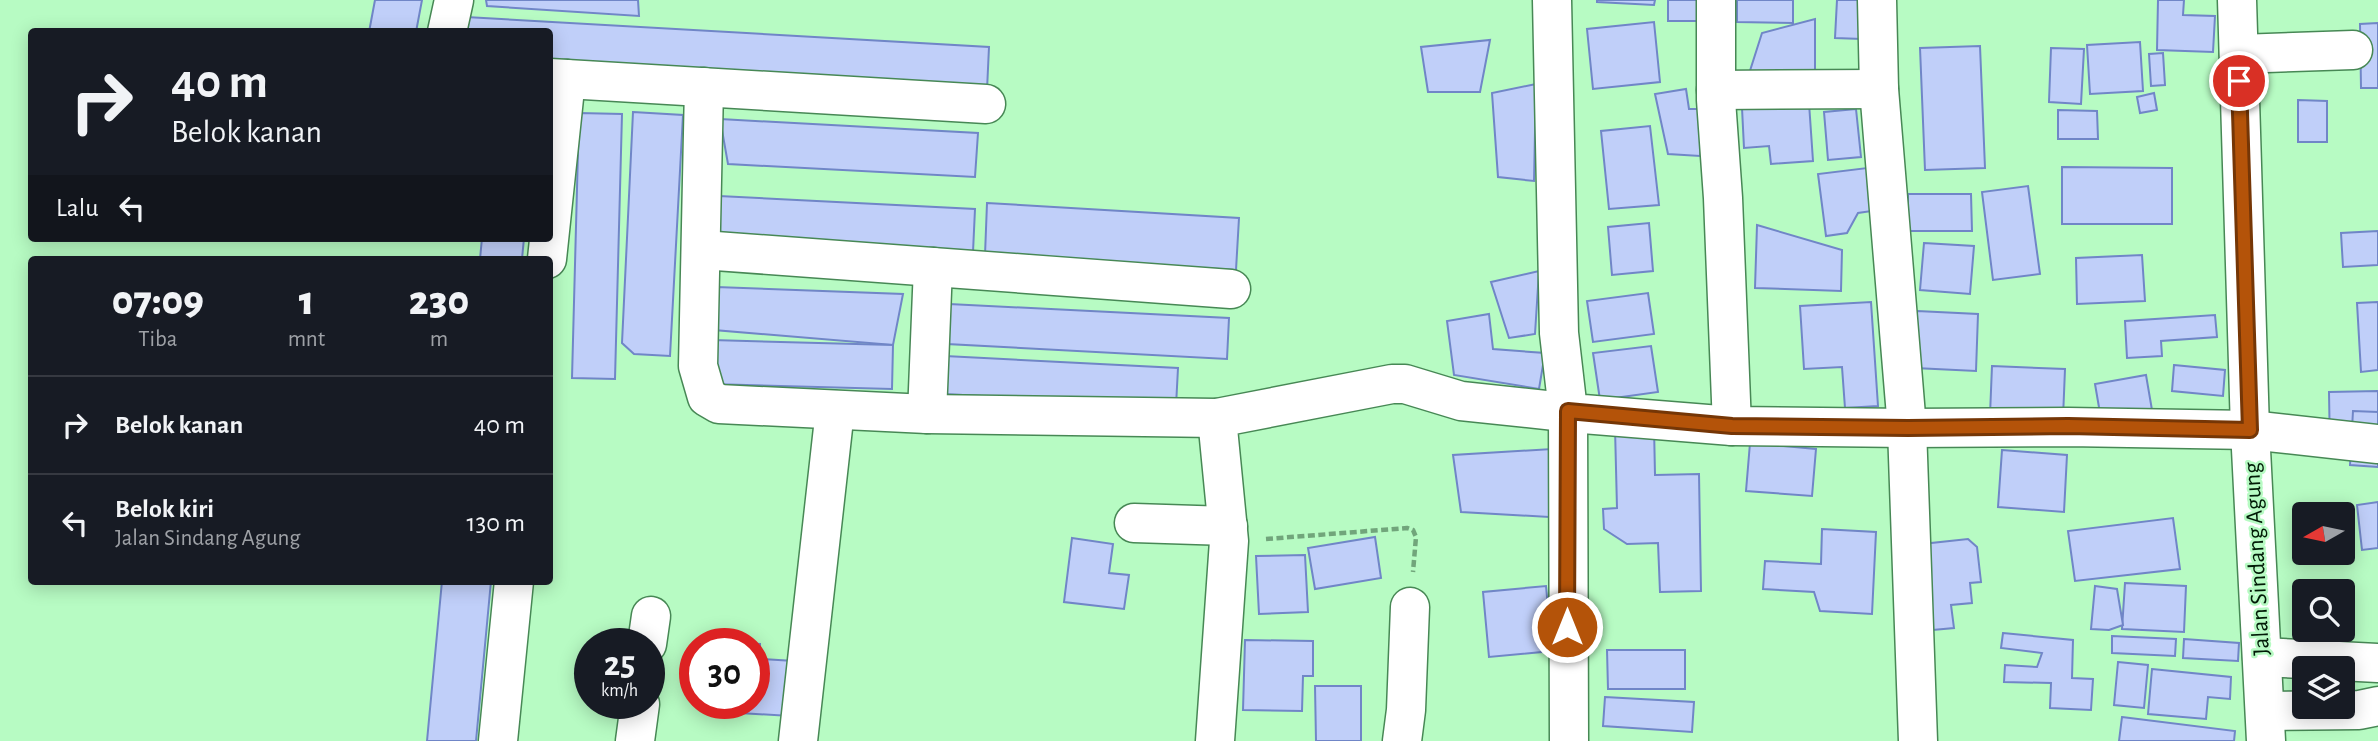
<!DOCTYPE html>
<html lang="id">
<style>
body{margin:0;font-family:"Alegreya Sans",sans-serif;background:#20242c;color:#f1f3f6;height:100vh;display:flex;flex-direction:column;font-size:26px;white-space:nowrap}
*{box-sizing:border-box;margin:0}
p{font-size:23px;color:#9ea1a6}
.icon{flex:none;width:38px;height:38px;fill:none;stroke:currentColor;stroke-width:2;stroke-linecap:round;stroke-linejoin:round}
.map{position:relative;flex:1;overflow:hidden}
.sheet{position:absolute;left:28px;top:256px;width:525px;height:329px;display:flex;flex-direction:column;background:#171b24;border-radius:7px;box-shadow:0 4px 18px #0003}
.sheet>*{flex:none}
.banner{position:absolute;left:28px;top:28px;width:525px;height:214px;border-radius:7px;box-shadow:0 4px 18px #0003;background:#171b24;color:#f1f3f6;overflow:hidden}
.needle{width:46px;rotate:261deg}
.tools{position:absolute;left:2292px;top:502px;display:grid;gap:14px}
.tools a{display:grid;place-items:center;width:63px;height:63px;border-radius:7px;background:#171b24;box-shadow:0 4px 18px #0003;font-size:35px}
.speed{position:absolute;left:574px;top:628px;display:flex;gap:14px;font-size:35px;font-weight:700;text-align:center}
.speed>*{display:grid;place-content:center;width:91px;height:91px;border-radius:50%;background:#171b24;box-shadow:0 4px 18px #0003;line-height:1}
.speed small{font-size:18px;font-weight:400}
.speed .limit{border:10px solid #d22;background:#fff;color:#111}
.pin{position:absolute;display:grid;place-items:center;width:60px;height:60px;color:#fff;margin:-30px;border:4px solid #fff;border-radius:50%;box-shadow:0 2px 7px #0007}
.me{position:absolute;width:77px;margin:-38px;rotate:0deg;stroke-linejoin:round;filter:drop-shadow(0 0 5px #0008)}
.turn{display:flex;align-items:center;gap:24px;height:147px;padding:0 28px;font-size:32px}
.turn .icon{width:91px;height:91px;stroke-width:2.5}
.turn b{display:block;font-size:49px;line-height:60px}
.then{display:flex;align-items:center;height:66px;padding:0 28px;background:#0003;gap:14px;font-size:26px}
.eta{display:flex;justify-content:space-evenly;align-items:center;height:119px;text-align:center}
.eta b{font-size:42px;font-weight:800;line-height:49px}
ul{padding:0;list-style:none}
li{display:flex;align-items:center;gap:21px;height:98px;padding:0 28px;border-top:2px solid #363941}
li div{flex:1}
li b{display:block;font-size:26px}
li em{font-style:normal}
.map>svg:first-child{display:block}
.building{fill:#c0cff9;stroke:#7086c7;stroke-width:2}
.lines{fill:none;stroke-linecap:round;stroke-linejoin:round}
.minor-casing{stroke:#478855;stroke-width:41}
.major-casing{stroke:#478855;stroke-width:41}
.path{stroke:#71a57b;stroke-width:4.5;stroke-dasharray:7 3.5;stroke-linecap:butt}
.minor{stroke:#fff;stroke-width:38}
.major{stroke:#fff;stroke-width:38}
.route-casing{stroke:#753606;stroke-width:18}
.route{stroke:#b45309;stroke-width:12}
.labels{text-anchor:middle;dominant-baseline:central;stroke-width:5;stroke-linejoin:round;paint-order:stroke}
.street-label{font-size:24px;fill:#011a06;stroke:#b7fbc3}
</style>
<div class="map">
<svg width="2378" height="741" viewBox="0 0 2378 741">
<rect width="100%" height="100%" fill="#b7fbc3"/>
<g class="building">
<polygon points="375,0 422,0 416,32 369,32"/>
<polygon points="486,0 638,0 639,16 487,6"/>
<polygon points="1597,0 1655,0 1654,5 1597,2"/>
<rect x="1668" y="0" width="35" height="21"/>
<polygon points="1737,0 1793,0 1793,23 1737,22"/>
<polygon points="1837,0 1864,0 1862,39 1835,38"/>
<polygon points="2158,0 2184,0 2183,15 2215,16 2213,52 2157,50"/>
<polygon points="466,17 989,47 987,90 550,65 550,32 466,32"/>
<polygon points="1815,19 1815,76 1748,77 1762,33"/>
<polygon points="1654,22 1660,82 1593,89 1587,29"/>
<polygon points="2378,23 2378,88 2361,88 2360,24"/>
<polygon points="1490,40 1480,92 1428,92 1421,47"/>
<polygon points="2140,42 2143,91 2090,94 2087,45"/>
<polygon points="1980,46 1985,168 1925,170 1920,48"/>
<polygon points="2051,48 2084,49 2081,104 2049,102"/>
<polygon points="2163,53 2165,85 2151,86 2149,54"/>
<polygon points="1536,84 1534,181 1498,177 1492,93"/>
<polygon points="1686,89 1689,109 1705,109 1700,156 1668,154 1655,94"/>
<polygon points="2154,93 2157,110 2140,113 2137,97"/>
<polygon points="2298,100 2327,101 2327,142 2298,142"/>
<polygon points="1809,103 1813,161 1771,164 1769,146 1744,148 1742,108"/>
<polygon points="1856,109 1861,157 1828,160 1824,112"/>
<polygon points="2058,110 2097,111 2098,139 2058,139"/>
<polygon points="633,112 683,115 670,356 634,354 622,343"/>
<polygon points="579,113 622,114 615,379 572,378"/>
<polygon points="720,119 978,133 975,177 728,164"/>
<polygon points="1650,126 1659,205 1609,209 1601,131"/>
<polygon points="2062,167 2172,168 2172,224 2062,224"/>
<polygon points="1867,168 1872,211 1858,213 1847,233 1826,236 1818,174"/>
<polygon points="2028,186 2040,274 1993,280 1982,192"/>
<polygon points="1908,194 1971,194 1972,231 1908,231"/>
<polygon points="719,196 975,209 973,252 717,240"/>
<polygon points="987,203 1239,218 1236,270 985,255"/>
<polygon points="1649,223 1653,271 1612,275 1608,227"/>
<polygon points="1757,225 1842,250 1841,291 1755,288"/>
<polygon points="2378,231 2378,265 2343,267 2341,233"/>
<polygon points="482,238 524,238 522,259 480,259"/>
<polygon points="1924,243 1974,246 1970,294 1920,290"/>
<polygon points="2142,255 2145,301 2077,304 2076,258"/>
<polygon points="1539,271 1535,334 1509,338 1491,282"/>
<polygon points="716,287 903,294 893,345 714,330"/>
<polygon points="1648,293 1654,334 1593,342 1587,301"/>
<polygon points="1871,302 1878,406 1845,408 1842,367 1804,369 1800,306"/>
<polygon points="2378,302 2378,370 2361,372 2357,303"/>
<polygon points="949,304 1229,318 1227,359 947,344"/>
<polygon points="1917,311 1978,314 1976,371 1915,368"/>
<polygon points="1489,314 1493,349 1545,353 1539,389 1454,375 1447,321"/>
<polygon points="2215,315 2217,337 2161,341 2162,356 2127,358 2125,321"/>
<polygon points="712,340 893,345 892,389 711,384"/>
<polygon points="1651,346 1658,392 1600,400 1593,353"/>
<polygon points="945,356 1178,368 1176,406 943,394"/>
<polygon points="2174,365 2225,370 2223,396 2172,391"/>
<polygon points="1992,366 2065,369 2063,418 1990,415"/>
<polygon points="2146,375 2152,410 2101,419 2095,384"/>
<polygon points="2378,391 2378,437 2330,451 2329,392"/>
<polygon points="2353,411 2378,412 2378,467 2350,465"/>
<polygon points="1654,427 1655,475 1699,474 1701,591 1660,592 1658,543 1627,544 1604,529 1603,509 1617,508 1615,428"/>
<polygon points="1750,443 1816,449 1812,496 1746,491"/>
<polygon points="1552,449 1549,517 1461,512 1453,455"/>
<polygon points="2002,450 2067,455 2064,512 1998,507"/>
<polygon points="2378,502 2378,548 2362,550 2357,505"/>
<polygon points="2173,518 2180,569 2075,581 2068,531"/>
<polygon points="1822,529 1876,532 1872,614 1820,611 1814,592 1763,589 1765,561 1821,564"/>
<polygon points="1375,537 1381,578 1315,589 1308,548"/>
<polygon points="1072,538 1113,544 1109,573 1129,575 1124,609 1064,602"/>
<polygon points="1968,539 1977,547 1981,582 1970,583 1972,603 1951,605 1954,628 1922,631 1913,545"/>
<polygon points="1305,555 1308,612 1259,614 1256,556"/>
<polygon points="442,581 491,581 476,741 427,741"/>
<polygon points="2125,583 2186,586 2184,632 2122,629"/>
<polygon points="1546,586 1552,651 1489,657 1483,592"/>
<polygon points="2095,586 2117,589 2123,625 2109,630 2091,629"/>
<polygon points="2003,633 2073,640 2072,678 2093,679 2091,710 2050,708 2051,683 2004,682 2005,665 2037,667 2042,653 2001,648"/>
<polygon points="2112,636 2176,639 2175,656 2112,653"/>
<polygon points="2184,639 2239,643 2238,661 2183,658"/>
<polygon points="1245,640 1313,641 1313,676 1303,676 1302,711 1243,710"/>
<polygon points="728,642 760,644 760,659 794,661 790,716 723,712 724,704 754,704 754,644 728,644"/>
<polygon points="1607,650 1685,650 1685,689 1608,689"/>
<polygon points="2118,662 2148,665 2144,708 2114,705"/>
<polygon points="2152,669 2231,677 2230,699 2208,697 2206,719 2148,714"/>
<polygon points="1315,686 1361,686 1361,741 1316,741"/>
<polygon points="1605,697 1694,702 1692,732 1603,726"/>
<polygon points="2122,717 2235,731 2234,741 2119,741"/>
</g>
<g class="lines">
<g class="minor-casing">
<g id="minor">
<polyline points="1552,0 1559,333 1568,411 1569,741"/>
<polyline points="1716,0 1716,100 1723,198 1732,426"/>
<polyline points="1877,0 1879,89 1907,428 1918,741"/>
<polyline points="447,32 454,0"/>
<polyline points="2239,54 2353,50"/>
<polyline points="550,78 986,104"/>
<polyline points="704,87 698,366 707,397 719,404 927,414 1217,418"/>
<polyline points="1716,90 1879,89"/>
<polyline points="702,250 1231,289"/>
<polyline points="547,259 566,79"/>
<polyline points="927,414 933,267"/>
<polyline points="1134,523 1228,526"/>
<polyline points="647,644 651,616"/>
<polyline points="2262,657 2378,663"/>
<polyline points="2265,711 2359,710 2378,706"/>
<polyline points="498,741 514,581"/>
<polyline points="635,741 640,704"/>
<polyline points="798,741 835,410"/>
<polyline points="1215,741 1229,541 1217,418 1392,384 1405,384 1461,401 1583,414 1732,426 1907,428 2068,427 2250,430 2378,444"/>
<polyline points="1402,741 1406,710 1410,607"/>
</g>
</g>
<g class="major-casing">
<polyline id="major" points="2237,0 2250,430 2266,741"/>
</g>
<polyline class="path" points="1266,539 1407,528 1413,530 1416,537 1413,572"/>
<use href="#minor" class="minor"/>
<use href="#major" class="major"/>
</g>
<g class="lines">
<g class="route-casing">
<polyline id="route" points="1567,627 1568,411 1732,426 1908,428 2068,426 2250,430 2239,81"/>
</g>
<use href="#route" class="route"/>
</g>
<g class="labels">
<g class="street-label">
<text transform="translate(2257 559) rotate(-93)">Jalan Sindang Agung</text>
</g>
</g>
</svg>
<div class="tools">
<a><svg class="needle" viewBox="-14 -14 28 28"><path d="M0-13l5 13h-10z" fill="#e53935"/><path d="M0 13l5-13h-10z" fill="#9ea1a6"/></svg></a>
<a><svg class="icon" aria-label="search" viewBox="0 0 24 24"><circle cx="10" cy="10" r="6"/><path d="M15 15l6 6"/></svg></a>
<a><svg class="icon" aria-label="layers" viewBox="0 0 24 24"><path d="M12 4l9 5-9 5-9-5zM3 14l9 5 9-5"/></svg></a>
</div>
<div class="speed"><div>25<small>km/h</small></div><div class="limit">30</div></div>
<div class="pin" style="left:2239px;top:81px;background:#d93025"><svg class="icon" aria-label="arrive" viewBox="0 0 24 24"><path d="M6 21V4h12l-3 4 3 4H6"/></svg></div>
<svg class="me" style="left:1567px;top:627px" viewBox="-20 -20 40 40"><circle r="17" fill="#b45309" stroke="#fff" stroke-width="3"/><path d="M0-11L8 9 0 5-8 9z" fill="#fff"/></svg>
<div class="banner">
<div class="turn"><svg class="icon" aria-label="right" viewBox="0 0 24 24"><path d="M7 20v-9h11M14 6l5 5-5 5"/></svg><div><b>40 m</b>Belok kanan</div></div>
<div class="then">Lalu<svg class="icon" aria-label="left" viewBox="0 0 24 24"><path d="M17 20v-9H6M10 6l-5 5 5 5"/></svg></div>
</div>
<section class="sheet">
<div class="eta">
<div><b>07:09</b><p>Tiba</p></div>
<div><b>1</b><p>mnt</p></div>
<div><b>230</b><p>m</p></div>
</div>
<ul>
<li><svg class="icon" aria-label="right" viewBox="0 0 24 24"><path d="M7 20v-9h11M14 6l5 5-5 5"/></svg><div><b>Belok kanan</b></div><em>40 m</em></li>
<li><svg class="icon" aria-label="left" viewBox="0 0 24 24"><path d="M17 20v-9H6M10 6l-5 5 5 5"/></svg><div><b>Belok kiri</b><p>Jalan Sindang Agung</p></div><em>130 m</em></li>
</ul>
</section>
</div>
